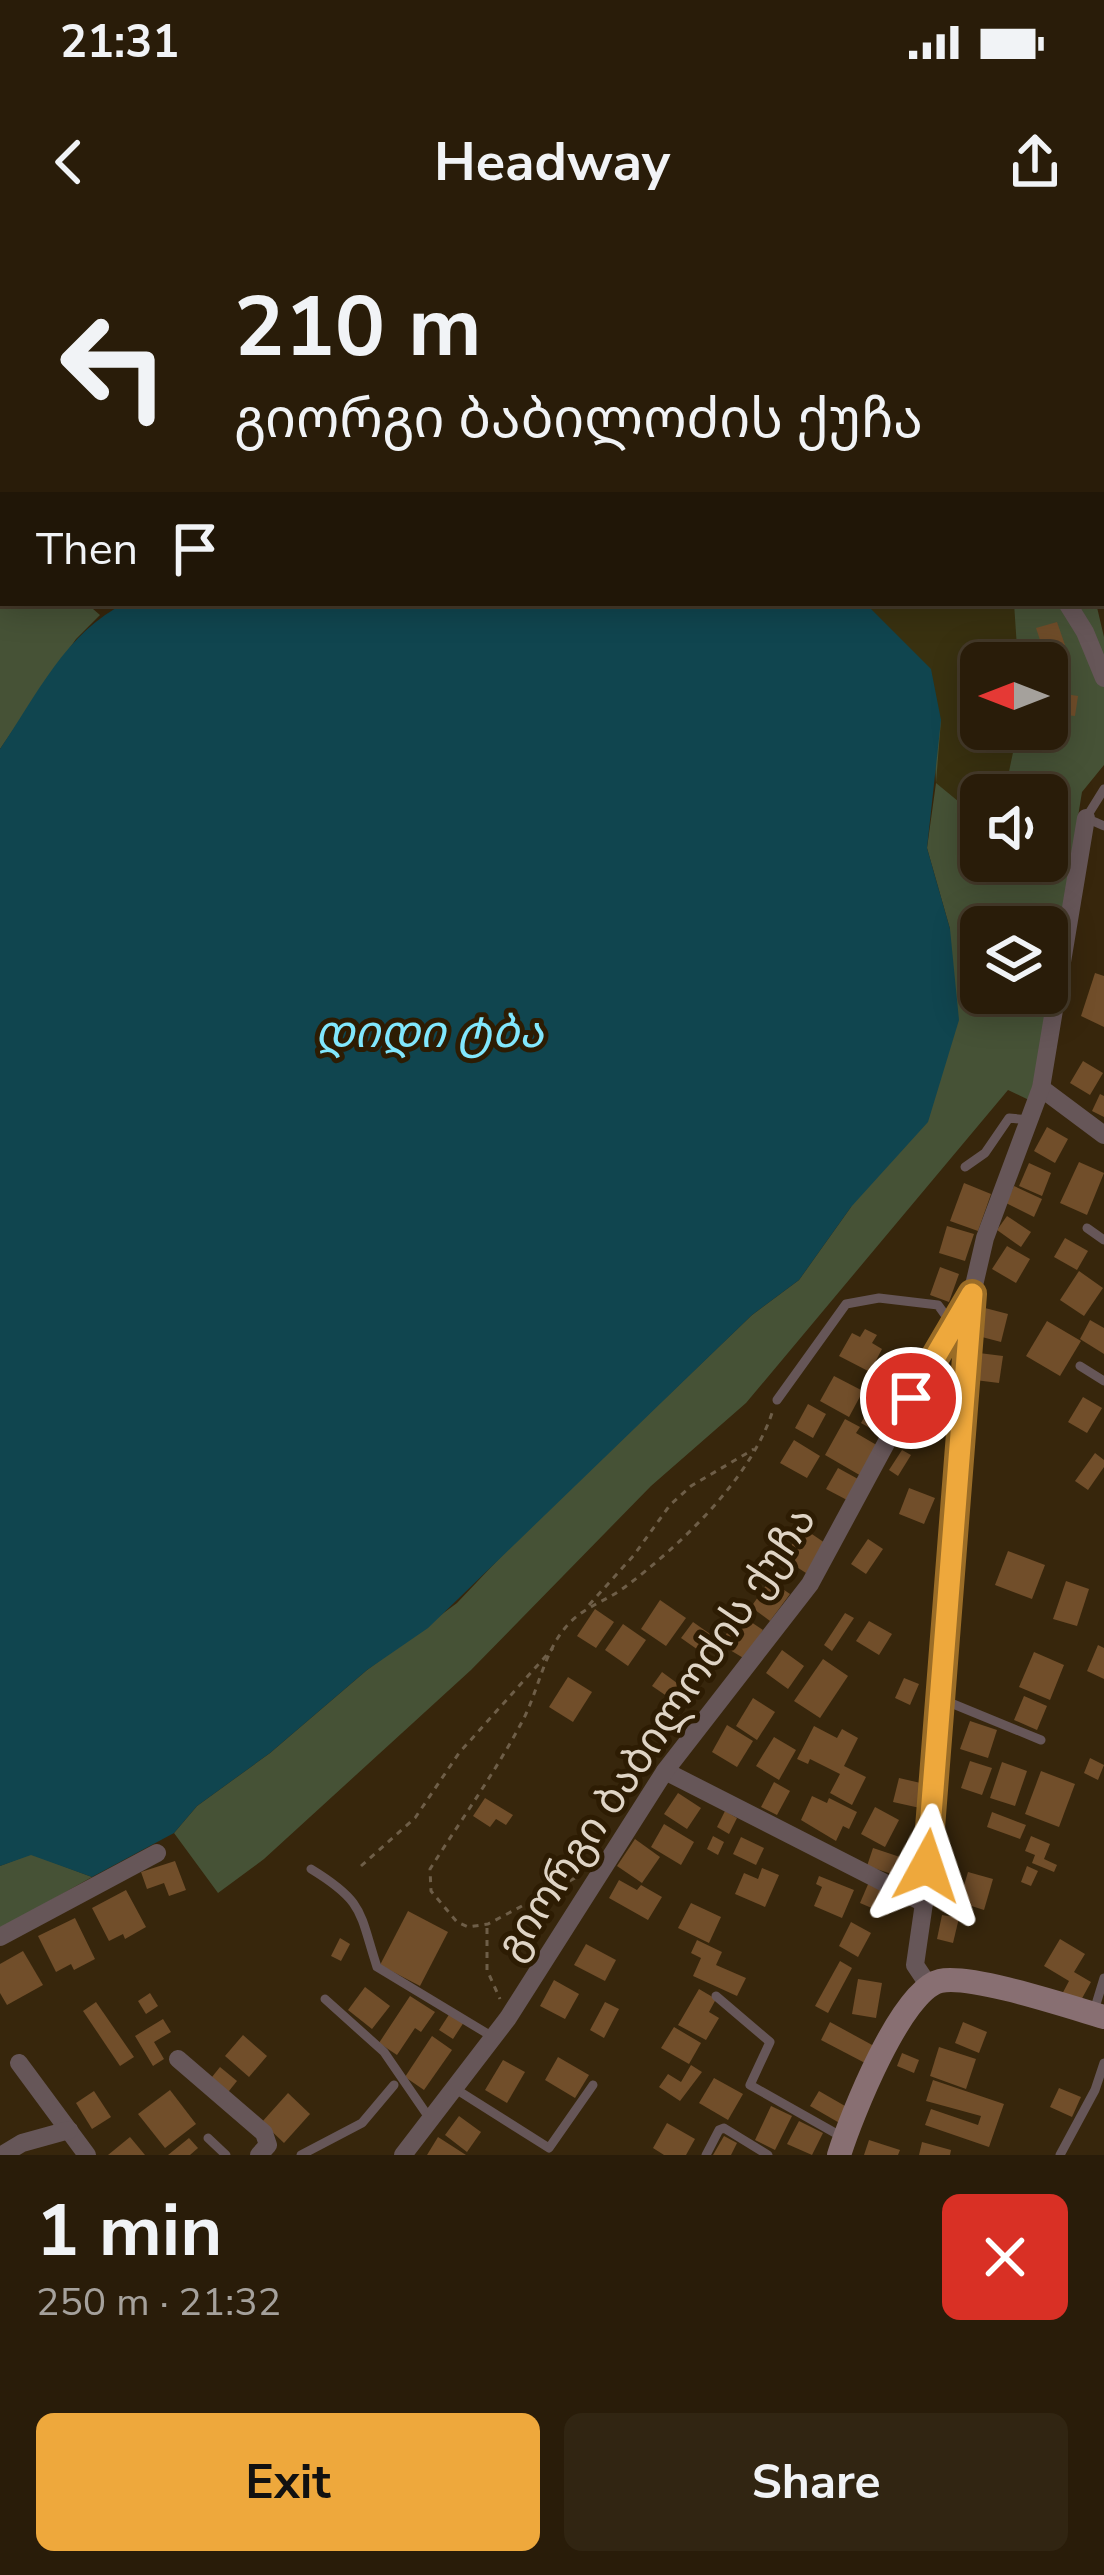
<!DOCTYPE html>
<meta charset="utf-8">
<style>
body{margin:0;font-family:"Nunito Sans","Noto Sans Georgian",sans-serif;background:#312512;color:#f1f3f6;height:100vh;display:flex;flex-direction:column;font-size:45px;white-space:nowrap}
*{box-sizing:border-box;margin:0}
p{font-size:39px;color:#a5a19c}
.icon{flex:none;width:66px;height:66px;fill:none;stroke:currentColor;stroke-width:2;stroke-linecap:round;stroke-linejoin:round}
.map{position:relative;height:1915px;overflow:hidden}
.drawer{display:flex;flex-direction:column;background:#291c09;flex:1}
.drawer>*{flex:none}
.top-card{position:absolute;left:0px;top:0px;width:1104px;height:366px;box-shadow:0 6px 30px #0003,0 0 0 3px #453a2a;background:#291c09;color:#f1f3f6;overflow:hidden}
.needle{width:78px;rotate:270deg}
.buttons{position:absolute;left:960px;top:402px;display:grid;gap:24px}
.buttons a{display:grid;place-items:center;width:108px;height:108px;border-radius:18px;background:#291c09;box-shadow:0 6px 30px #0003,0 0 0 3px #453a2a;font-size:60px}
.pin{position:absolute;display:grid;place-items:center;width:102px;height:102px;color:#fff;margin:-51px;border:6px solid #fff;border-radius:50%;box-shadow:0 3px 12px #0007}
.me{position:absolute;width:132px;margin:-66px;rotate:5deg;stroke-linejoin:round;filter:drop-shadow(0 0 9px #0008)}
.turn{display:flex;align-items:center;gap:42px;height:252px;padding:0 36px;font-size:54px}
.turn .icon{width:156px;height:156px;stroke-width:2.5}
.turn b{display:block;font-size:84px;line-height:102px}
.then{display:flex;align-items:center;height:114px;padding:0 36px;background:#0003;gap:24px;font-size:45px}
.round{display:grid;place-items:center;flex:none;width:126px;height:126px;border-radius:18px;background:#312512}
.summary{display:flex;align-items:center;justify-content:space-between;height:204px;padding:0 36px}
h1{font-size:72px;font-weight:700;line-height:90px}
.cta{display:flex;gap:24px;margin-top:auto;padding:24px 36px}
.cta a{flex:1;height:138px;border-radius:18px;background:#eea83c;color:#111;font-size:48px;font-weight:700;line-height:138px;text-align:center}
.cta a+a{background:#312512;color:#f1f3f6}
.status{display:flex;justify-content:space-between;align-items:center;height:84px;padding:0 60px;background:#291c09;direction:ltr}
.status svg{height:33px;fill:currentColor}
header{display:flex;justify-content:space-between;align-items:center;height:156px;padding:0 36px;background:#291c09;font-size:54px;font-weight:700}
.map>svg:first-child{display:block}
.green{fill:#465236;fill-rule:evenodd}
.sand{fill:#393110}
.water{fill:#10454f}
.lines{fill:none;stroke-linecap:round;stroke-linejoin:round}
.stream{stroke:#10454f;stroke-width:6}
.building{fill:#714e2a}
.path{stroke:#6e5e48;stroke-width:3;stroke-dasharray:6 6;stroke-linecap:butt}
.lane{stroke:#665658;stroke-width:9}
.street{stroke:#665658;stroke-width:18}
.secondary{stroke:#886f72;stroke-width:24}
.route-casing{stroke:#9b6d27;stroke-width:30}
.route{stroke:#eea83c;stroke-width:21}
.labels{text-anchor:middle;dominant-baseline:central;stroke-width:10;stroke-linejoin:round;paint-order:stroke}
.street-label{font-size:42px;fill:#dfd4c5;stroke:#2d1c03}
.water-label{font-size:45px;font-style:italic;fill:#81e7fd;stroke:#2d1c03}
</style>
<div class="status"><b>21:31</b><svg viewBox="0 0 49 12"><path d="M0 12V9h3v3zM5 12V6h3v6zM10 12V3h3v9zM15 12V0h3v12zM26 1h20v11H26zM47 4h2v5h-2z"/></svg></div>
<header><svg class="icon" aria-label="back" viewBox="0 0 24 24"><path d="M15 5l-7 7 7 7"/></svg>Headway<svg class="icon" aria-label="share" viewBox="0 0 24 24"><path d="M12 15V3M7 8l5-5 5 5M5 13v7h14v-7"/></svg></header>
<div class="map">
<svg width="1104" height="1915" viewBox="0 0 1104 1915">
<rect width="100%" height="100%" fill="#37260c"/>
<g class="green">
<polygon points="0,0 1104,0 1104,23 1101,26 1101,3 3,3 3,363 86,363 100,375 76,399 0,509"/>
<path d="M865 363H1096L1104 397V525L1082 552 1038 823 1029 860 1008 850 746 1163 651 1246 471 1430 264 1619 218 1653 174 1593 197 1566 270 1513 367 1430 457 1363 516 1301 752 1075 799 1040 851 967 950 689 927 608 936 543 931 428ZM981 423H1047V489H981ZM981 555H1047V621H981ZM981 687H1047V753H981Z"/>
<polygon points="31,1614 92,1637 0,1689 0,1626"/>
</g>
<polygon class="sand" points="865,363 1014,363 1018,423 981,423 981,489 1018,489 1004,555 981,555 981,580 936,543 941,480"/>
<path class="water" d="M126 363H865L931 429 941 480 927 608 950 689 959 780 928 882 851 967 799 1040 752 1075 428 1388 367 1430 270 1513 197 1566 174 1593 92 1637 31 1615 0 1626V509C35 458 67 390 126 363Z"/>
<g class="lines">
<polyline class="stream" points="0,184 3,188"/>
</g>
<g class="building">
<polygon points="1057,382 1065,405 1044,412 1036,388"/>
<polygon points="1059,453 1078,456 1075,476 1056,474"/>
<polygon points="1095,733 1104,736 1104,787 1081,776"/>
<polygon points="1083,821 1103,833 1090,855 1070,843"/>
<polygon points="1100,854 1104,856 1104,877 1092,871"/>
<polygon points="1047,887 1068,899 1055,923 1034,911"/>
<polygon points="1079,922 1104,933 1087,975 1060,963"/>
<polygon points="1029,923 1051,933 1042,956 1019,946"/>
<polygon points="964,943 991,954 978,991 950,981"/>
<polygon points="1014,946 1042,959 1034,977 1006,963"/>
<polygon points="1007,976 1031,992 1021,1007 997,990"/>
<polygon points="947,986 974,994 965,1021 939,1013"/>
<polygon points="1065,998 1088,1011 1077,1030 1054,1017"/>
<polygon points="1007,1006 1030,1019 1016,1043 992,1029"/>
<polygon points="940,1027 959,1034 949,1062 930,1055"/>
<polygon points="1079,1031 1103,1048 1084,1076 1060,1060"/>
<polygon points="985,1068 1008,1074 1001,1102 978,1096"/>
<polygon points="1090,1080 1104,1088 1104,1114 1080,1099"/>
<polygon points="1047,1081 1081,1101 1060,1136 1026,1116"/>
<polygon points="865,1089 877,1095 872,1103 882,1109 870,1132 839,1116 852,1093 860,1097"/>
<polygon points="979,1113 1003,1116 999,1143 975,1140"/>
<polygon points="889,1116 907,1126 897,1145 909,1150 903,1160 874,1144"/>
<polygon points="834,1136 863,1151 849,1177 820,1161"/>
<polygon points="1083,1157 1102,1168 1087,1193 1068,1182"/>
<polygon points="874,1160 899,1174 886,1197 861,1183"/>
<polygon points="808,1164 826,1174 813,1198 795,1188"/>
<polygon points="845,1179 860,1187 856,1193 880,1207 863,1237 825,1215"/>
<polygon points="794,1200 820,1216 807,1238 780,1223"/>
<polygon points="902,1210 911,1215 898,1236 889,1230"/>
<polygon points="1095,1213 1104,1220 1104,1227 1088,1250 1075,1241"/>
<polygon points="838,1228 858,1239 847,1260 826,1249"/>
<polygon points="909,1248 935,1258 924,1284 899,1274"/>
<polygon points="803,1288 825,1303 806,1333 783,1318"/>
<polygon points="868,1299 883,1309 866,1334 851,1324"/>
<polygon points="1008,1311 1045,1325 1032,1359 995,1345"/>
<polygon points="770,1340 790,1354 770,1381 751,1367"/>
<polygon points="1066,1341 1089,1349 1077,1386 1053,1379"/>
<polygon points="660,1360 686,1378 666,1406 641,1389"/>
<polygon points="595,1369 614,1382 596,1408 577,1396"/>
<polygon points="845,1373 854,1378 832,1411 824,1405"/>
<polygon points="739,1374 763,1390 745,1419 720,1404"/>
<polygon points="869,1381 892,1394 879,1415 856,1401"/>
<polygon points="693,1382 713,1396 701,1412 681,1398"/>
<polygon points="623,1384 646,1400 628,1426 605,1410"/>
<polygon points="1098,1405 1104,1408 1104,1439 1087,1431"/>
<polygon points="782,1410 804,1426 788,1449 766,1433"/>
<polygon points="1034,1412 1064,1425 1050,1460 1019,1447"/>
<polygon points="823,1419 848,1436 820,1478 794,1461"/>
<polygon points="662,1432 681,1446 671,1459 652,1446"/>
<polygon points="568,1437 592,1452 573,1482 549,1467"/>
<polygon points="904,1438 919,1444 910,1465 895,1458"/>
<polygon points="1024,1456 1047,1466 1037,1490 1014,1480"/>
<polygon points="753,1458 775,1472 757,1500 736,1486"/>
<polygon points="970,1481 997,1490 988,1518 960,1509"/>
<polygon points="727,1485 753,1501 737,1527 712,1512"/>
<polygon points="814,1486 837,1498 842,1489 858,1498 844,1526 866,1537 852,1565 830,1553 840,1534 810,1519 808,1524 797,1519"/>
<polygon points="774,1497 796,1510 779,1540 756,1526"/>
<polygon points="1090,1518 1104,1525 1098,1540 1084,1533"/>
<polygon points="970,1521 992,1528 982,1555 961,1548"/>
<polygon points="1002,1522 1027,1531 1015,1566 990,1558"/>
<polygon points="1041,1531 1075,1544 1059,1587 1025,1574"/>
<polygon points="899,1538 925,1544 920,1568 893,1562"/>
<polygon points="774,1542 790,1551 777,1575 761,1567"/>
<polygon points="678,1553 701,1568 687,1589 664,1574"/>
<polygon points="812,1556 827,1563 829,1558 857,1572 849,1589 843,1586 836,1601 801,1580"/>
<polygon points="485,1558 513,1575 506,1585 496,1579 490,1587 473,1576"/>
<polygon points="875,1567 899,1580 885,1607 861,1594"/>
<polygon points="725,1571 737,1578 729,1594 717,1587"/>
<polygon points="992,1572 1026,1585 1020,1599 987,1587"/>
<polygon points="664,1584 694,1602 681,1625 651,1607"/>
<polygon points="713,1596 724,1602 718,1615 707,1609"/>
<polygon points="1031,1596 1050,1604 1044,1619 1057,1625 1054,1632 1032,1623 1035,1615 1025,1611"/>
<polygon points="741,1597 764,1608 756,1625 733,1614"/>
<polygon points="635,1599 660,1617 642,1643 617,1626"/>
<polygon points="873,1608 900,1617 895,1635 867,1626"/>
<polygon points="175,1621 186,1650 169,1656 164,1643 147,1649 141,1632"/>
<polygon points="1027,1626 1038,1631 1031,1646 1021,1642"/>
<polygon points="762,1628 779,1635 765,1667 735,1654 744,1633 758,1639"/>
<polygon points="968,1632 993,1639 984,1670 959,1662"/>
<polygon points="819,1636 854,1650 842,1678 814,1666 822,1647 816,1644"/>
<polygon points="619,1640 637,1650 641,1645 662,1657 648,1680 609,1658"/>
<polygon points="869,1642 897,1654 888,1675 860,1663"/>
<polygon points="126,1650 146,1687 125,1699 123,1694 109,1701 92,1668"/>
<polygon points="691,1663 721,1677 709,1703 678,1688"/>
<polygon points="408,1671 448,1692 420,1746 380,1725"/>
<polygon points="942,1675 959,1678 953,1703 937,1699"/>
<polygon points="75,1678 95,1719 74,1730 71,1724 56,1732 38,1696"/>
<polygon points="851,1682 871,1693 858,1717 839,1706"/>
<polygon points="340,1698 350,1704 341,1721 331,1716"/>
<polygon points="1060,1699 1085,1714 1074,1732 1091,1742 1080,1762 1060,1758 1069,1741 1044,1726"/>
<polygon points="697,1700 722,1712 716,1725 746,1738 737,1756 693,1736 701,1718 691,1713"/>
<polygon points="586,1704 616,1720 605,1741 574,1725"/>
<polygon points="23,1711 43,1745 7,1765 0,1753 0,1724"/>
<polygon points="840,1721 852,1728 828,1773 815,1766"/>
<polygon points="858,1739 882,1743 876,1778 852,1774"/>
<polygon points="554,1740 579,1754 565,1779 540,1766"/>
<polygon points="365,1747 390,1766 372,1789 348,1770"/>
<polygon points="699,1749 716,1759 709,1772 719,1778 706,1800 678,1785"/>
<polygon points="150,1753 158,1766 146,1774 138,1761"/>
<polygon points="410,1756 435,1772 421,1792 415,1788 397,1815 379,1803"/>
<polygon points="96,1762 134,1817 120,1826 83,1771"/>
<polygon points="605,1762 619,1769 604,1798 590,1790"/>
<polygon points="450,1773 464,1782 453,1799 439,1790"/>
<polygon points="163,1779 171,1792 154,1802 164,1819 153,1826 135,1796"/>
<polygon points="830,1782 874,1806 865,1823 821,1800"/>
<polygon points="963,1782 987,1792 979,1813 955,1803"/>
<polygon points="674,1787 701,1803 689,1824 661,1808"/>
<polygon points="243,1795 267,1816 249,1837 225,1816"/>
<polygon points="432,1796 452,1810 424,1850 405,1837"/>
<polygon points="939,1807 976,1819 966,1849 930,1836"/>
<polygon points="902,1813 919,1820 914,1833 897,1826"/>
<polygon points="558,1817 589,1835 575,1858 545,1840"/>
<polygon points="503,1820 525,1832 507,1863 485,1850"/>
<polygon points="691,1825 702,1832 680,1861 659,1847 668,1834 681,1842"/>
<polygon points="220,1827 237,1841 225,1856 208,1842"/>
<polygon points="714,1838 743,1854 728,1880 699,1863"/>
<polygon points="933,1840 1004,1864 989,1907 925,1885 931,1869 978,1885 981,1876 926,1861"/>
<polygon points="1059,1848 1081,1857 1072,1877 1050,1867"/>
<polygon points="170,1850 196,1884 165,1908 138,1874"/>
<polygon points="94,1851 111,1877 92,1889 76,1863"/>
<polygon points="819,1851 852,1870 843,1885 810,1866"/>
<polygon points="288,1853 310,1874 284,1903 262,1882"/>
<polygon points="771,1866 792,1876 775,1910 755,1900"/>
<polygon points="459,1876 481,1892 467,1912 445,1895"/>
<polygon points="799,1881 823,1893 812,1915 787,1904"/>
<polygon points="667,1883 695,1899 686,1915 664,1915 653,1908"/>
<polygon points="724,1896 737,1903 731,1915 713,1915"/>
<polygon points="130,1897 145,1915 108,1915"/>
<polygon points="438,1897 466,1915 427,1915"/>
<polygon points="189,1898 198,1908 190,1915 168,1915"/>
<polygon points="869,1900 900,1910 898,1915 864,1915"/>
<polygon points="922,1902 951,1910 950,1915 919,1915"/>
</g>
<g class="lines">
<g class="path">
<polyline points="704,0 704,3"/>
<polyline points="822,0 824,3"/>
<polyline points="844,0 850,3"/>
<polyline points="722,3 722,0"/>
<polyline points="835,3 839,0"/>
<polyline points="963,3 964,0"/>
<polyline points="589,1365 634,1315 670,1265 691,1246 754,1209"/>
<polyline points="361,1626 415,1578 459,1513 553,1408"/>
<path d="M575 1638 488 1684 468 1687 457 1682 431 1651 430 1629C461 1580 496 1531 523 1480 538 1451 544 1413 565 1388 582 1367 605 1362 625 1347 681 1305 750 1239 772 1173"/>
<polyline points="487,1688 487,1730 500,1759"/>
</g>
<g class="lane">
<polyline points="1104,549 1086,578 1104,586"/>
<polyline points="965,927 985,913 1009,878 1030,880"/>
<polyline points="1087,988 1104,1000"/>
<polyline points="1080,1126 1104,1141"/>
<polyline points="777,1160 846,1064 879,1058 938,1065 951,1083"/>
<polyline points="941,1459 1041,1500"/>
<path d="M311 1629C365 1662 359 1672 377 1727L493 1797"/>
<polyline points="716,1756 770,1802 750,1845 844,1898"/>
<polyline points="325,1759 384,1812 430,1879"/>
<polyline points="1093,1774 1104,1738"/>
<polyline points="454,1848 549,1908 593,1845"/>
<polyline points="208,1898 226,1915"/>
<polyline points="301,1915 362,1883 394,1845"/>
<polyline points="706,1915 719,1890 724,1888 768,1915"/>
<polyline points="1060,1915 1095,1850 1104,1823"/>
</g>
<g class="street">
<polyline points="768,0 769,3"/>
<polyline points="468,3 470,0"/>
<polyline points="1067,363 1085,392 1104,438"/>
<polyline points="1041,848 1104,895"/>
<polyline points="665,1531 924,1663"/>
<polyline points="0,1697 157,1613"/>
<polyline points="929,1746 915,1725 924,1663 971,1058"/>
<polyline points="178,1819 264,1893 268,1905 259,1915"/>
<polyline points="19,1823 87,1915"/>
<polyline points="2,1915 22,1903 69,1890"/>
<polyline points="403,1915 508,1778 665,1531 810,1344 951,1083 972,1054 985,998 1041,848 1086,578"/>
</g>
<path class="secondary" d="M839 1915C851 1877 901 1750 940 1741 971 1734 1070 1767 1104 1777"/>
</g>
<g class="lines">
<g class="route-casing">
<polyline id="route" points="911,1158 972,1054 927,1626"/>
</g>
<use href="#route" class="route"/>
</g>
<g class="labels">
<g class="street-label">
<text transform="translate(656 1493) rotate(-56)">გიორგი ბაბილოძის ქუჩა</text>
</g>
<g class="water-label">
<text x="429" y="792">დიდი ტბა</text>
</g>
</g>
</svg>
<div class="buttons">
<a><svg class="needle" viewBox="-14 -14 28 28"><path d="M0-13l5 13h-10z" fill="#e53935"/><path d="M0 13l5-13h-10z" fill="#a5a19c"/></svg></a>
<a><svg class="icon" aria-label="sound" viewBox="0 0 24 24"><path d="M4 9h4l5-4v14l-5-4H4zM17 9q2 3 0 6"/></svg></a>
<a><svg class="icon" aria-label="layers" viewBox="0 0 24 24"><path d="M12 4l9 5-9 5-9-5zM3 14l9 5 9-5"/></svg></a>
</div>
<div class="pin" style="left:911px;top:1158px;background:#d93025"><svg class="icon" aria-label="arrive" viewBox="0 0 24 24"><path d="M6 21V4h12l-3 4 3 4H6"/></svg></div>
<svg class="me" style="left:927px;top:1626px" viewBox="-20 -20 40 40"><path d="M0-17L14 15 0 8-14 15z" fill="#eea83c" stroke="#fff" stroke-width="4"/></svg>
<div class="top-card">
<div class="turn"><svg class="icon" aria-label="left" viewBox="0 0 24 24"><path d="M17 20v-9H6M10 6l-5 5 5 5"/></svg><div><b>210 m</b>გიორგი ბაბილოძის ქუჩა</div></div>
<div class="then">Then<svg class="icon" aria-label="arrive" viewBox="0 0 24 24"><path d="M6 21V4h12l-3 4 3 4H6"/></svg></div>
</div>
</div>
<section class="drawer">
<div class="summary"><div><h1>1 min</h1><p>250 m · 21:32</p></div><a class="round" style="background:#d93025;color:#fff"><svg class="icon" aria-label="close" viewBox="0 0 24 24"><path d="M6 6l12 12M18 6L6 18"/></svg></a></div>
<div class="cta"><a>Exit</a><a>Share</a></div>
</section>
